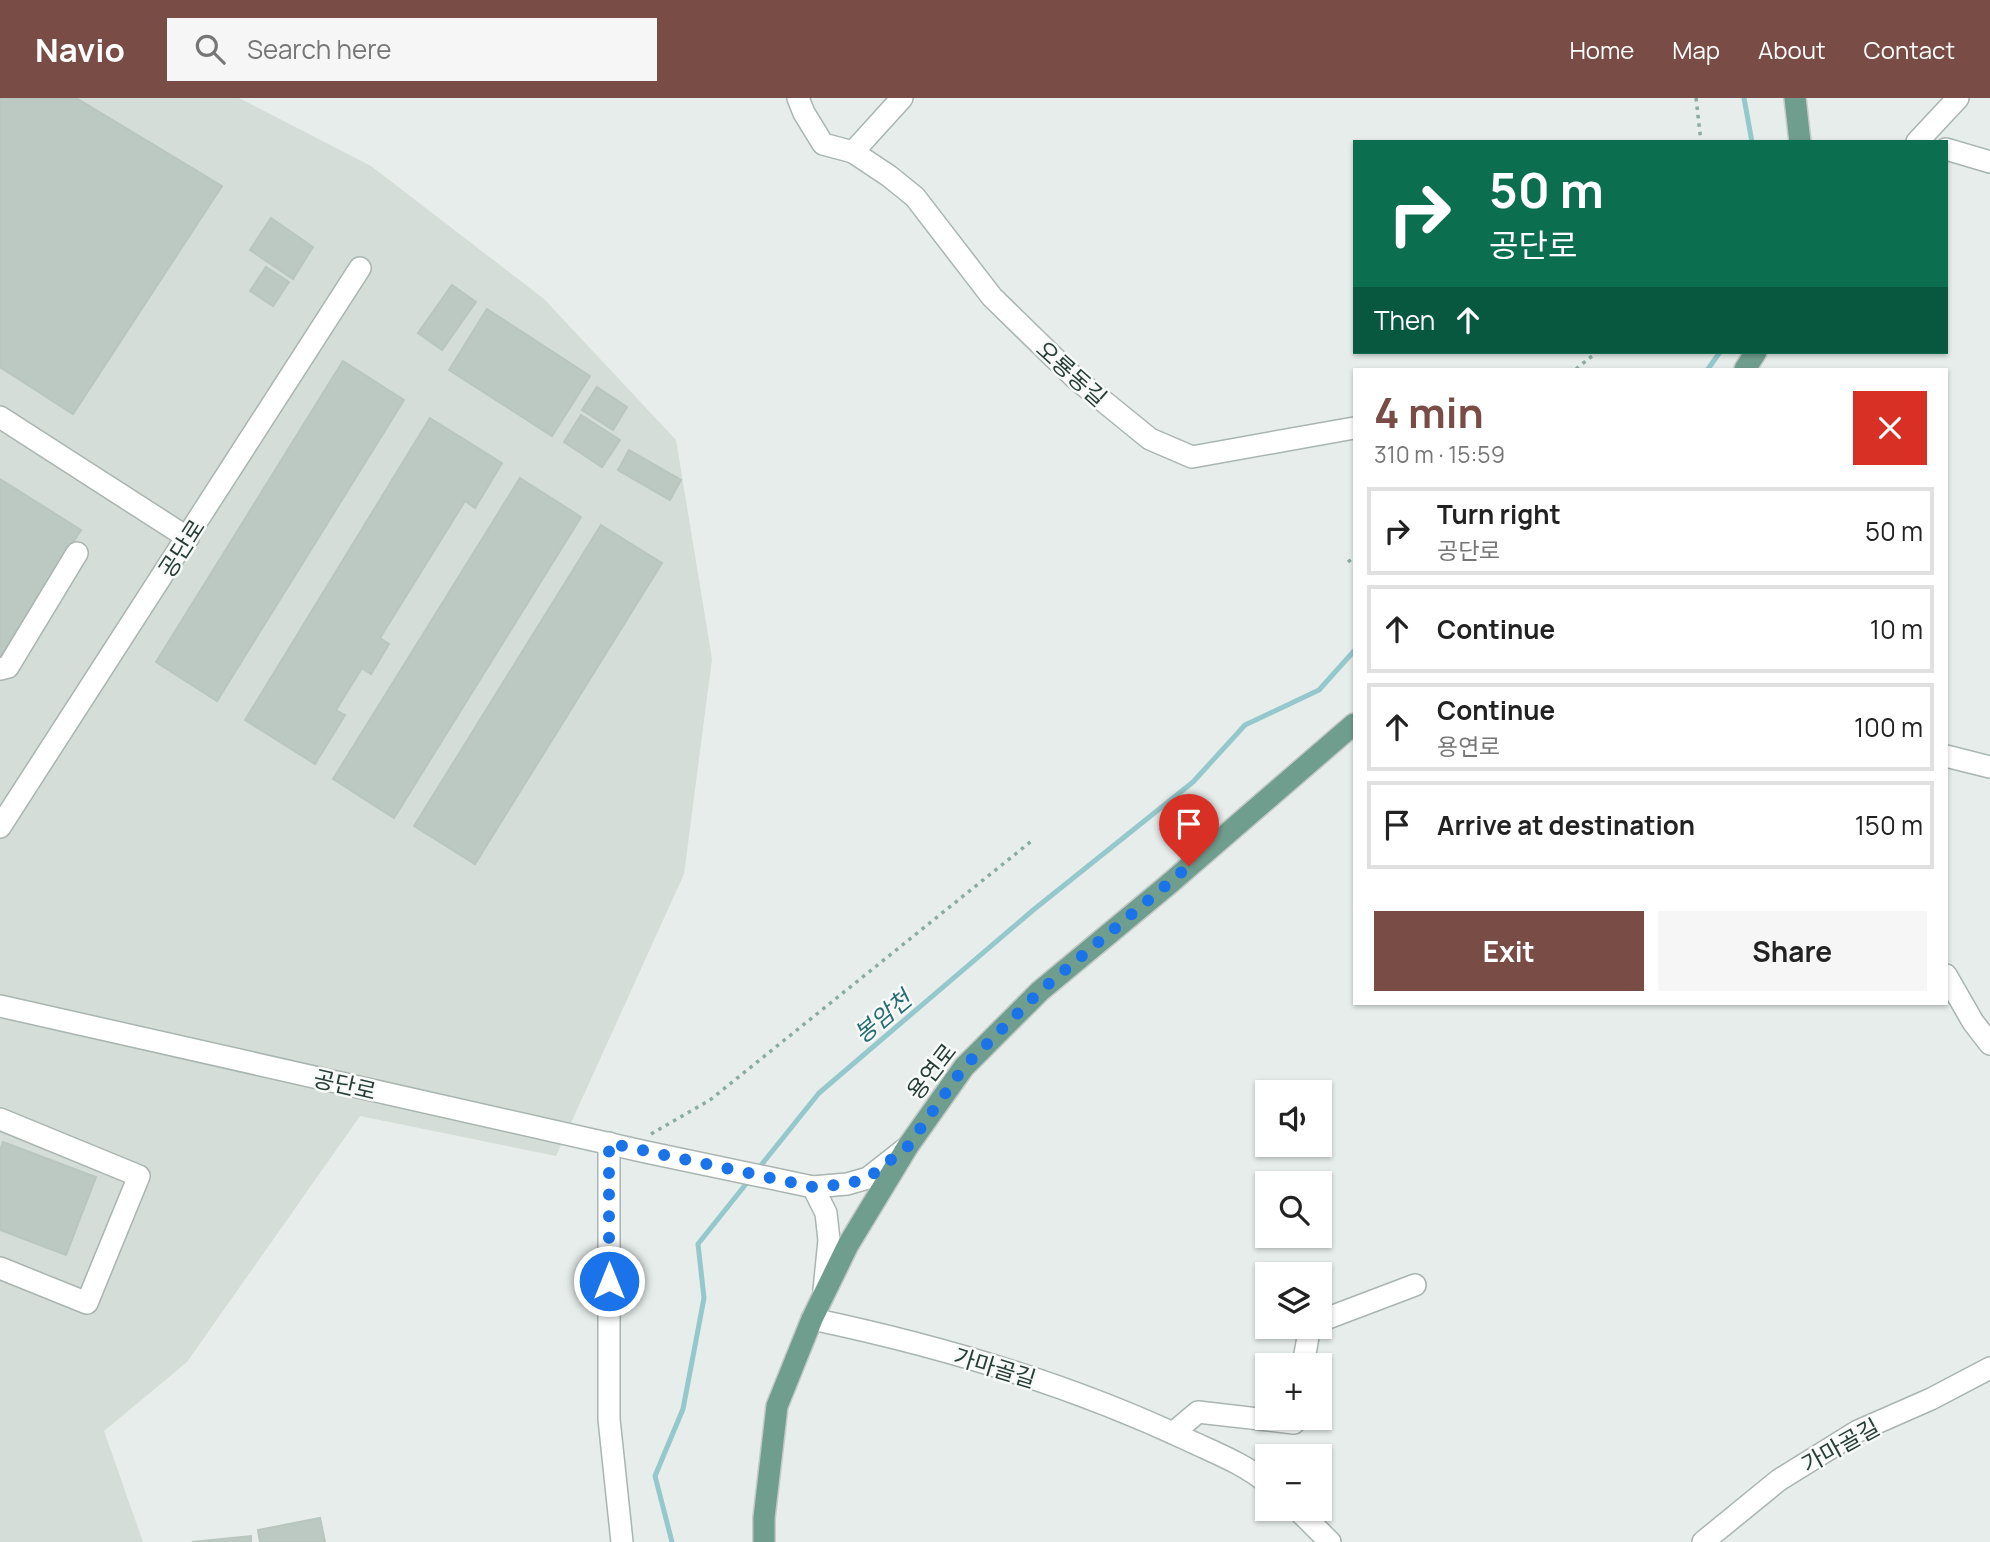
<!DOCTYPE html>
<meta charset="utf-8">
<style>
body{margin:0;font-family:Manrope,"Noto Sans KR",sans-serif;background:#f6f6f6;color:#222;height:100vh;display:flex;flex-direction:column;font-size:26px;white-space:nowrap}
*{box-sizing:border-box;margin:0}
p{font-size:23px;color:#767676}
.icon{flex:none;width:38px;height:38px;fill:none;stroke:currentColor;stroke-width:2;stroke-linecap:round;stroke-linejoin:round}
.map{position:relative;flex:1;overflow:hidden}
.sheet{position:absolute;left:1353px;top:270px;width:595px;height:637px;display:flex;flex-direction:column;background:#fff;border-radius:0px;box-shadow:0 2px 5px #0004}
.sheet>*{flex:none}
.hud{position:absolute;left:1353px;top:42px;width:595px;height:214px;border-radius:0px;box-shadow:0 2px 5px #0004;background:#0b6e4f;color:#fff;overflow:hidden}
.fabs{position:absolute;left:1255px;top:982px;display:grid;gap:14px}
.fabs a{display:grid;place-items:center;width:77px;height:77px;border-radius:0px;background:#fff;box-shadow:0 2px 5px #0004;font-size:35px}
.pin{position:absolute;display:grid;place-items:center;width:60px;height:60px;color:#fff;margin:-72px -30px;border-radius:50% 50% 50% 0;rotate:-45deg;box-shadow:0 0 7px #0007}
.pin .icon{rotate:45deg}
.me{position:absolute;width:77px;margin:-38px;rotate:0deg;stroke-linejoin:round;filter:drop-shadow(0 0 5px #0008)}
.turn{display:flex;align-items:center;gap:24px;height:147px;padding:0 21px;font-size:32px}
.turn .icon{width:91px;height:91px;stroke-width:2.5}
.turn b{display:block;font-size:49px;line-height:60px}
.then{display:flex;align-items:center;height:66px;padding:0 21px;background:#0003;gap:14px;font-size:26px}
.round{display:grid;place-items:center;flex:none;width:74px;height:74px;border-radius:0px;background:#f6f6f6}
.head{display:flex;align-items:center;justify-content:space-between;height:119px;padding:0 21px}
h1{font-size:42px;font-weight:700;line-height:52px;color:#794d45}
.cta{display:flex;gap:14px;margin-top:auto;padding:14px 21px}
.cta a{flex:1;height:80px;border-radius:0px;background:#794d45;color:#fff;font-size:28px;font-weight:700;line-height:80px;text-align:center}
.cta a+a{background:#f6f6f6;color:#222}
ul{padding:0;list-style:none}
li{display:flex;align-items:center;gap:21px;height:88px;margin:0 14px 10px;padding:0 7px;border:4px solid #e0e0e0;border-radius:0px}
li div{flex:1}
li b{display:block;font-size:26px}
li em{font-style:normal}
header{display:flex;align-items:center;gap:42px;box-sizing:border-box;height:98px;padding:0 35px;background:#794d45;color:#fff}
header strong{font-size:33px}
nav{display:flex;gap:38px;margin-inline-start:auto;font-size:24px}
.search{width:490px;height:63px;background:#f6f6f6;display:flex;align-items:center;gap:18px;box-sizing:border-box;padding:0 24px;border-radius:0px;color:#767676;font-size:26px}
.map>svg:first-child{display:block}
.built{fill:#d4ddd8}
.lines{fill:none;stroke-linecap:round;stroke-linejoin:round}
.stream{stroke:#95c8cc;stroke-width:5}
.building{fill:#bcc8c2;stroke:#b9c6c0;stroke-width:2}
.minor-casing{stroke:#a9b5b0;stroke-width:24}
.major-casing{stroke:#c3c9c7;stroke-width:24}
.path{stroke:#8aad9f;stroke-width:3.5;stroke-dasharray:3.5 5;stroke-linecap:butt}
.minor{stroke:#fff;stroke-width:21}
.major{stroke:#709e8e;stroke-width:21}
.route{stroke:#1a73e8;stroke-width:12;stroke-dasharray:0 21.6}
.labels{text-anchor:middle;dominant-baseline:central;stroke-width:5;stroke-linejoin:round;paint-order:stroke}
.street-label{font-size:23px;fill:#273e36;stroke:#f7faf8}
.water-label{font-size:24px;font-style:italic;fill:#276d74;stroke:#f7faf8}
</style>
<header>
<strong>Navio</strong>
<div class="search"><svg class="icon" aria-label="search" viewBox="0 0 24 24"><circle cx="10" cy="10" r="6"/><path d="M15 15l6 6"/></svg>Search here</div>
<nav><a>Home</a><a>Map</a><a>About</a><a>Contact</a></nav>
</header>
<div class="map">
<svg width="1990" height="1444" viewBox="0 0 1990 1444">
<rect width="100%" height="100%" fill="#e6edea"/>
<polygon class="built" points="0,0 239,0 371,68 544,201 676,342 712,561 684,776 556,1058 360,1018 187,1264 104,1333 143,1444 0,1444"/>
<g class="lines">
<g class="stream">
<polyline points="1744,0 1752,44"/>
<polyline points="1708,271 1720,254"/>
<polyline points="758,1071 819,995 1032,813 1193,684 1245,627 1319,592 1354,553"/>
<polyline points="672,1444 655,1378 683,1311 704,1200 698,1146 750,1081"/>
</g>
</g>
<g class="building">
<polygon points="0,0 76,0 222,88 73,316 0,269"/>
<polygon points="271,120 313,149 293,181 250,152"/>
<polygon points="266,169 289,184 273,208 250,193"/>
<polygon points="452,187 476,204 442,252 418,235"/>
<polygon points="487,211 590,278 552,338 449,272"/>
<polygon points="343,263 404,302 217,603 156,564"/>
<polygon points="597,289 627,309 613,332 582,312"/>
<polygon points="581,317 620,342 602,369 564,344"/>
<polygon points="430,320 502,365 475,410 465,403 380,540 389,546 371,576 362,570 336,612 345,617 315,666 245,622"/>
<polygon points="629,352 681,382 670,402 618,372"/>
<polygon points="520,380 581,419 394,720 333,681"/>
<polygon points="0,381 81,432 0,560"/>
<polygon points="601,427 662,465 475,766 414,728"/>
<polygon points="3,1044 96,1079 66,1157 0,1132 0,1052"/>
<polygon points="320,1420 325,1444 260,1444 258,1432"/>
<polygon points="251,1438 251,1444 192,1444"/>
</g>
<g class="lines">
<g class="minor-casing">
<g id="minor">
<polyline points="798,0 804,15 823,46 853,54"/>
<polyline points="902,0 853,54 889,78 915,99 992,199 1075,280 1150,341 1192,359 1354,330"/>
<polyline points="1917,44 1958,0"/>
<polyline points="1946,51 1990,64"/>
<polyline points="0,319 188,440"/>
<polyline points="0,571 8,569 77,455"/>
<polyline points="1946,658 1990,669"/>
<polyline points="0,729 360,170"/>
<polyline points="1946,877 1973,924 1990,946"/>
<polyline points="0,908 646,1054 813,1089 847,1086 868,1080 905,1051"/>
<polyline points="0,1021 139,1078 87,1205 0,1170"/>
<polyline points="609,1045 609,1321 622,1444"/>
<polyline points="813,1089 826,1115 829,1142 824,1192"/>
<path d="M812 1221C941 1248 1069 1286 1188 1342 1215 1355 1243 1365 1267 1385"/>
<polyline points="1320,1223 1415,1187"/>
<polyline points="1303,1267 1310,1228"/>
<polyline points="1173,1335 1198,1314 1294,1325 1295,1320"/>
<polyline points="1296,1410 1330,1444"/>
<polyline points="1703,1444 1779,1382 1858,1333 1931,1301 1990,1270"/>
</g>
</g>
<g class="major-casing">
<g id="major">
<polyline points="1795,0 1800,44"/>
<polyline points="1745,271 1756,254"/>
<polyline points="764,1444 764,1420 777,1308 812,1221 848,1147 908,1048 964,969 1040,893 1169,786 1354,626"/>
</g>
</g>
<g class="path">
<polyline points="1696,0 1701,44"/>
<polyline points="1576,271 1597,254"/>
<polyline points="1348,464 1354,459"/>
<polyline points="651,1036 710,1002 1034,741"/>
</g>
<use href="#minor" class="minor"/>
<use href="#major" class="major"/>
</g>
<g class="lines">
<polyline class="route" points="609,1183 609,1045 813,1089 847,1086 868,1080 908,1048 964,969 1040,893 1189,768"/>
</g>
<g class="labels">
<g class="street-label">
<text transform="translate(1072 275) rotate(42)">오룡동길</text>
<text transform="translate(181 450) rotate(-57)">공단로</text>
<text transform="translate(931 973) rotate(-52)">용연로</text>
<text transform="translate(345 986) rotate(13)">공단로</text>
<text transform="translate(995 1269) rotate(17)">가마골길</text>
<text transform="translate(1840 1347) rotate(-29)">가마골길</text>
</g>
<g class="water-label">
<text transform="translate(882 918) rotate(-40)">봉암천</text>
</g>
</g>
</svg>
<div class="fabs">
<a><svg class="icon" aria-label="sound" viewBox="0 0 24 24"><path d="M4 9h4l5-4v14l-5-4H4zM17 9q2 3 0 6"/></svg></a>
<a><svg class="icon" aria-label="search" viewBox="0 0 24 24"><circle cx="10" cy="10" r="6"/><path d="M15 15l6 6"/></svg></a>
<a><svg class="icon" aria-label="layers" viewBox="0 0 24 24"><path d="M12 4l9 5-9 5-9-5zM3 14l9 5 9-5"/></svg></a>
<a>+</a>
<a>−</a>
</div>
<div class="pin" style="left:1189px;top:768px;background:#d93025"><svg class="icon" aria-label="arrive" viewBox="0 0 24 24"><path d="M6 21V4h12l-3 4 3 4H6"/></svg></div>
<svg class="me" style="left:609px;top:1183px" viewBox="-20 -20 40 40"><circle r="17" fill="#1a73e8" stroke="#fff" stroke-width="3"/><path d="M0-11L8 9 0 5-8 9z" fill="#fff"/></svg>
<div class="hud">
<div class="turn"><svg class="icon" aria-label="right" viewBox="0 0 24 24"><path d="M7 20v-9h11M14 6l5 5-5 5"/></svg><div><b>50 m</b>공단로</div></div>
<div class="then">Then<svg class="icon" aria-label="ahead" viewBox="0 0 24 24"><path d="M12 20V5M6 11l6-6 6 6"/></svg></div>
</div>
<section class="sheet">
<div class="head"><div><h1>4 min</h1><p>310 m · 15:59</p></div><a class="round" style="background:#d93025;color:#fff"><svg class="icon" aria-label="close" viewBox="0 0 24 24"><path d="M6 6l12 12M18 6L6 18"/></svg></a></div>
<ul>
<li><svg class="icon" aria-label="right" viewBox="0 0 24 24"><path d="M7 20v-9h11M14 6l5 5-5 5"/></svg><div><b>Turn right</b><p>공단로</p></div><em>50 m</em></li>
<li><svg class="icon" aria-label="ahead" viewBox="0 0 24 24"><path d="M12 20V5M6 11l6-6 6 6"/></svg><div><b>Continue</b></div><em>10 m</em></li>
<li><svg class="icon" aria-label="ahead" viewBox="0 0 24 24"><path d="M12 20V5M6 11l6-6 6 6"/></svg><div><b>Continue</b><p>용연로</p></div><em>100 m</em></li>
<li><svg class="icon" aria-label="arrive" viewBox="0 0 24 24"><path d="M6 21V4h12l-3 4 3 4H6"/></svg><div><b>Arrive at destination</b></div><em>150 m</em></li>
</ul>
<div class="cta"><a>Exit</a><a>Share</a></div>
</section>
</div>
